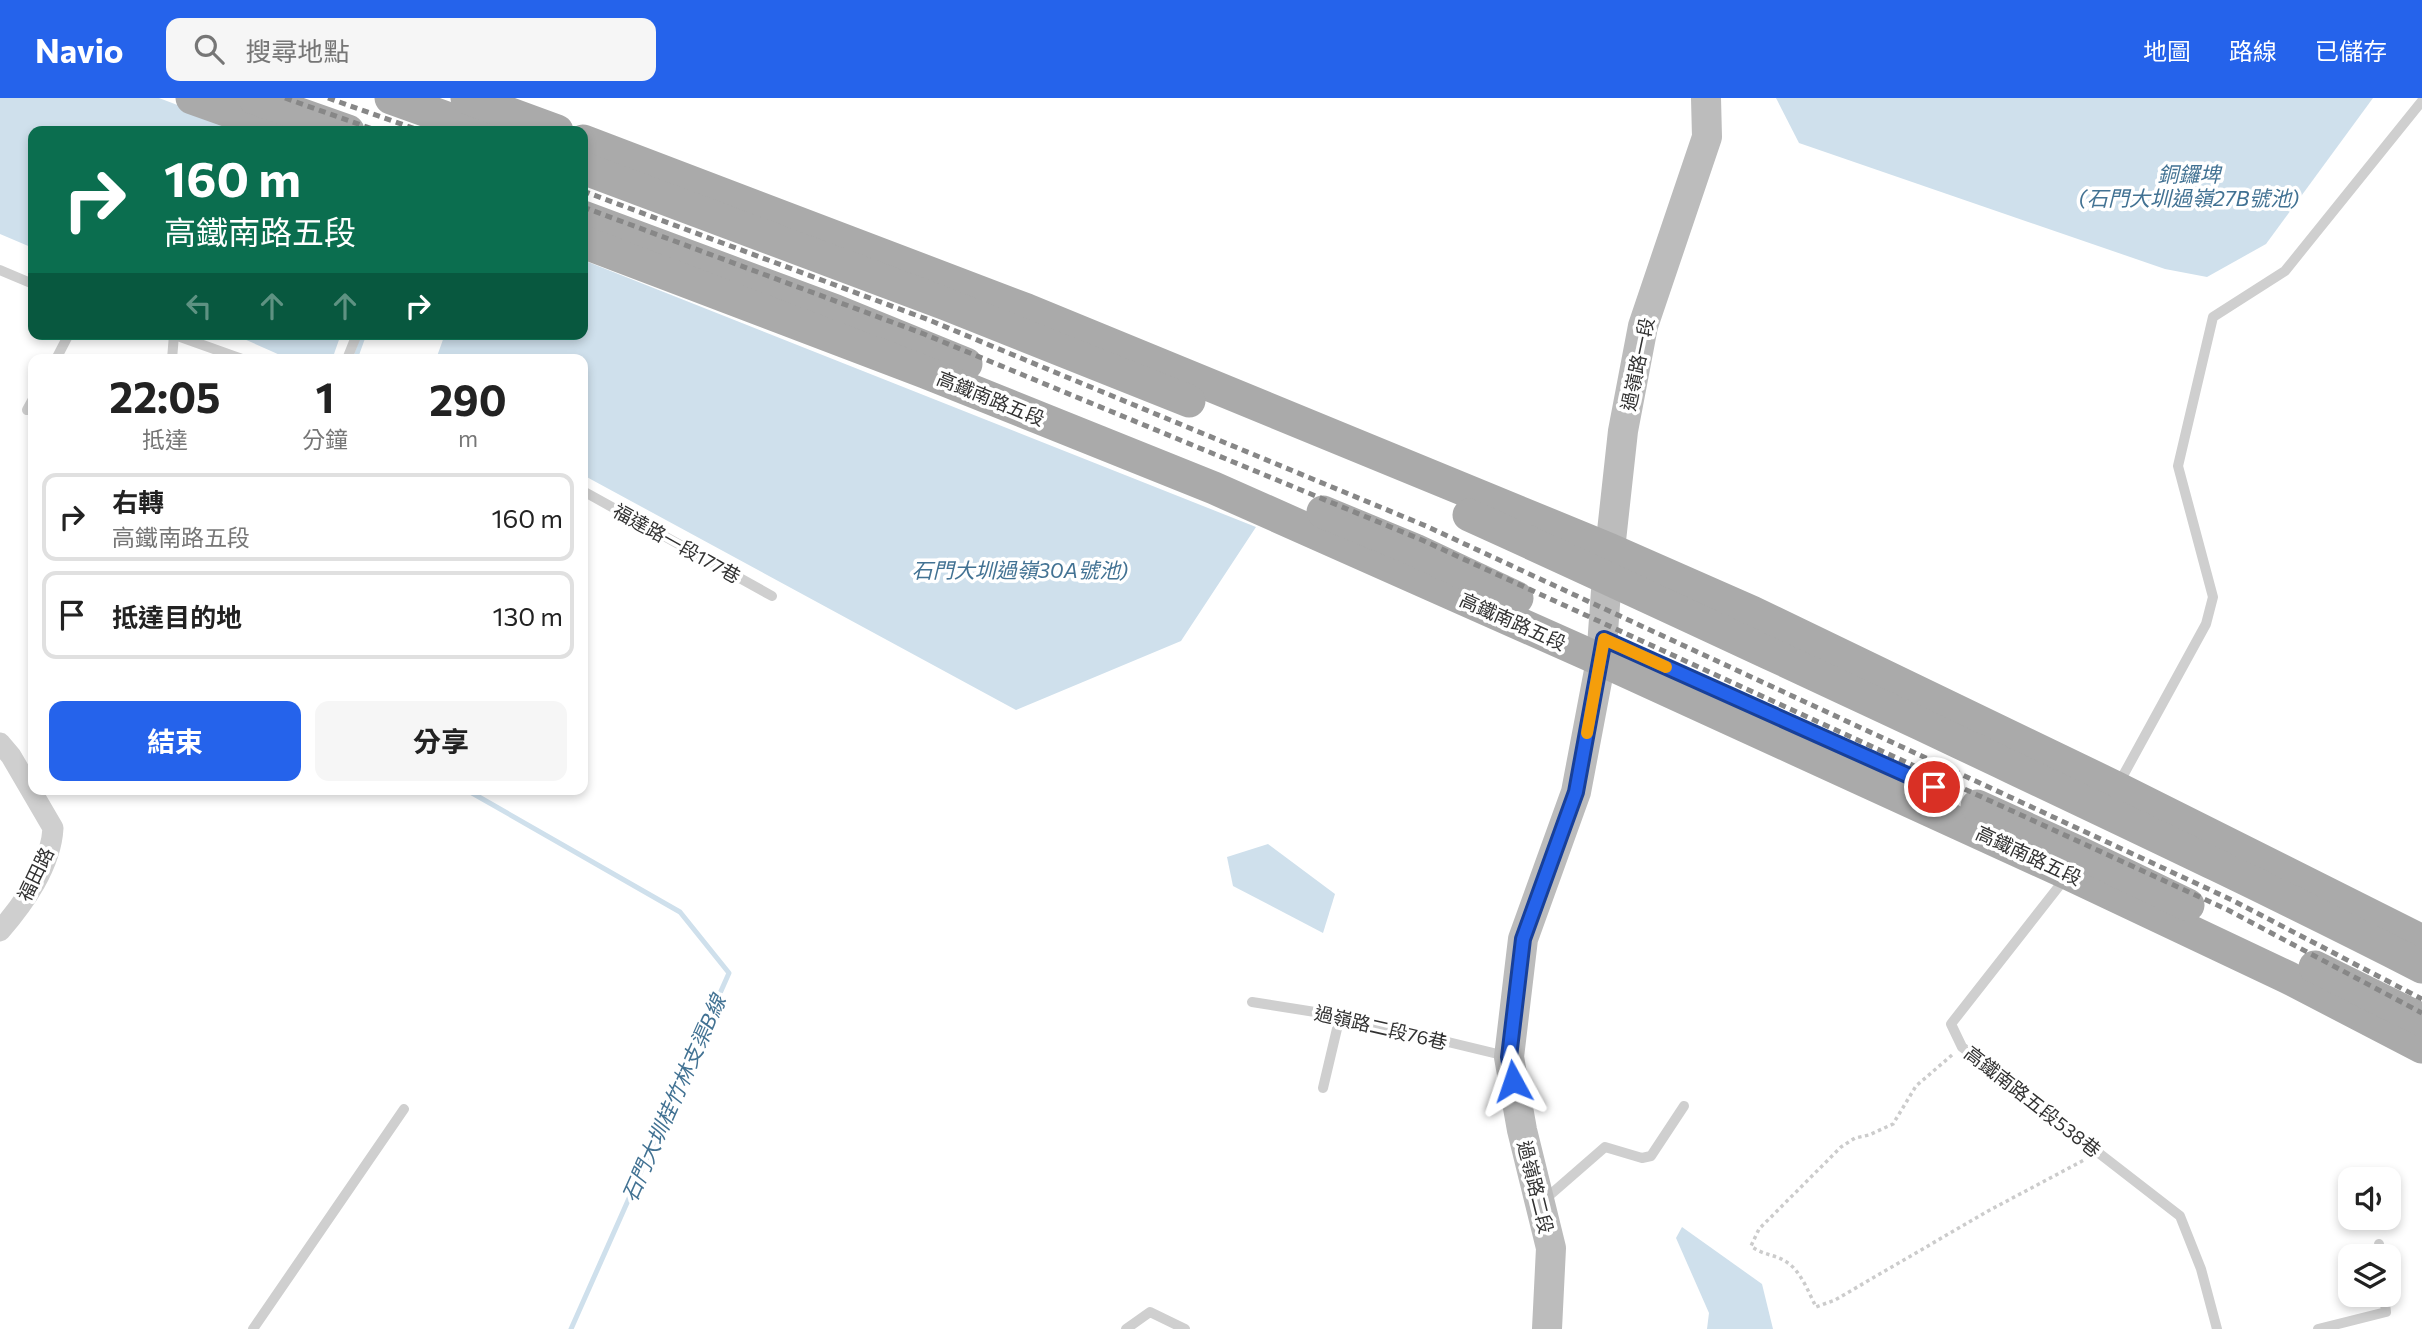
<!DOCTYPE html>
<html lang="zh-TW">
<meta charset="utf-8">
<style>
body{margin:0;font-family:Commissioner,"Noto Sans TC",sans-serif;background:#f6f6f6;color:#222;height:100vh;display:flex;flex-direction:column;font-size:26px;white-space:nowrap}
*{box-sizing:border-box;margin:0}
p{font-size:23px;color:#767676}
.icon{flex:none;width:38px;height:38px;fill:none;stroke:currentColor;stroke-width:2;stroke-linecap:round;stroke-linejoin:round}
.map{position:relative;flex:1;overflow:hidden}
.panel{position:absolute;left:28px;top:256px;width:560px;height:441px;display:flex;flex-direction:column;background:#fff;border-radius:14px;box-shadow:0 4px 10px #0003}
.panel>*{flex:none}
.top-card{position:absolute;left:28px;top:28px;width:560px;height:214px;border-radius:14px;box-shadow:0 4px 10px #0003;background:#0b6e4f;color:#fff;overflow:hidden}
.fabs{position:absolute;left:2338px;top:1069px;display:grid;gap:14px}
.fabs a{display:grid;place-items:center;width:63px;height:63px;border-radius:14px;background:#fff;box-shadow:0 4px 10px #0003;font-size:35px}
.pin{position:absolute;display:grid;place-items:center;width:60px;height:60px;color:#fff;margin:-30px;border:4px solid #fff;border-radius:50%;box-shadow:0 2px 7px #0007}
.me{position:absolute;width:77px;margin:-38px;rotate:355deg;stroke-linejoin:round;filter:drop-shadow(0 0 5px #0008)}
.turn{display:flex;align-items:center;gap:24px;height:147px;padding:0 21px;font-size:32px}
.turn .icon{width:91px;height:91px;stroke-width:2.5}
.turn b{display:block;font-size:49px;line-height:60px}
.lanes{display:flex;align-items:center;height:66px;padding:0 21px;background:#0003;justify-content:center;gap:35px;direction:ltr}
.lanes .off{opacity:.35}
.eta{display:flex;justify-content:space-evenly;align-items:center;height:119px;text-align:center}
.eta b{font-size:42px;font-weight:700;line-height:49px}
.button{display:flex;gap:14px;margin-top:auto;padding:14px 21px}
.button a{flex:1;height:80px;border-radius:14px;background:#2563eb;color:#fff;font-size:28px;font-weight:700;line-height:80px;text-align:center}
.button a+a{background:#f6f6f6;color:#222}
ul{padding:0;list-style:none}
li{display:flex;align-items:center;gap:21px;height:88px;margin:0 14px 10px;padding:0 7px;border:4px solid #e0e0e0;border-radius:14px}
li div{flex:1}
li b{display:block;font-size:26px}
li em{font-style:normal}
header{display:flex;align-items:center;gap:42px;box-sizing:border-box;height:98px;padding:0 35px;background:#2563eb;color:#fff}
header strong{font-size:33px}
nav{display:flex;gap:38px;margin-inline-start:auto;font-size:24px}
.search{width:490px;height:63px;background:#f6f6f6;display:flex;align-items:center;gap:18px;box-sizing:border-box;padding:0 24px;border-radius:14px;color:#767676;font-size:26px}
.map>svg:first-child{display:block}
.water{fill:#cfe0ec}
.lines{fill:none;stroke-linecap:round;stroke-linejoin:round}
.stream{stroke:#cfe0ec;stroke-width:5}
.path{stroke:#ccc;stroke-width:3.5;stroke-dasharray:3.5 3.5;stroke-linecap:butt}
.lane{stroke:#cfcfcf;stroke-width:10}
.street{stroke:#cfcfcf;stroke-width:21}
.secondary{stroke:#bcbcbc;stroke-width:30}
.primary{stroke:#aaa;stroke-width:33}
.rail{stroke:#878787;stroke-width:5;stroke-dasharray:7 5;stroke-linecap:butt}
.route-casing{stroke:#184099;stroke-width:18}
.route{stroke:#2563eb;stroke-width:12}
.slow{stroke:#f59e0b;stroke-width:12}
.labels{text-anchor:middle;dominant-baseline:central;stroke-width:7;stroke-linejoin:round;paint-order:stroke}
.street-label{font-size:19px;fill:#323232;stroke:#fff}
.water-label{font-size:21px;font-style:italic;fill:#427293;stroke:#fff}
</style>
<header>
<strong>Navio</strong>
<div class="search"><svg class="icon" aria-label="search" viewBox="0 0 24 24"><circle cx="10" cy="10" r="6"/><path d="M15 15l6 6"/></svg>搜尋地點</div>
<nav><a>地圖</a><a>路線</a><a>已儲存</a></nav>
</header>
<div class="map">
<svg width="2422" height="1231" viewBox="0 0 2422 1231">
<rect width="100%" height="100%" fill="#fff"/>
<g class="water">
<polygon points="0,0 159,0 246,33 33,33 33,150 0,136"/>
<polygon points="1776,0 2373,0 2266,146 2207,179 2165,171 1799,45"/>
<polygon points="583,162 1256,429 1181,543 1016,612 583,377 583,261 436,261 445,236 583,236"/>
<polygon points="233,236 341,236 334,256 289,261"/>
<polygon points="1268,746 1335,796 1323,835 1233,788 1227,759"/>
<polygon points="1682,1129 1762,1186 1773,1231 1707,1231 1709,1215 1676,1140"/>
</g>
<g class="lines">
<g class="stream">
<polyline points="355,261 364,236"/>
<polyline points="465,691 680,814 729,875 571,1231"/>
</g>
<path class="path" d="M1952 957 1916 988 1893 1026 1869 1037 1855 1040 1841 1049 1759 1131 1751 1148C1764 1158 1776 1156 1788 1165 1801 1174 1809 1195 1816 1209L1835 1202 1988 1113 2086 1061"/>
<g class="lane">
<polyline points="0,172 33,186"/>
<polyline points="172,236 242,261"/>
<polyline points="56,261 69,236"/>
<polyline points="172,261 174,237"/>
<polyline points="347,261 357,236"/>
<polyline points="27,312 33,301"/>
<polyline points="583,393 772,498"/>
<polyline points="2119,685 2206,526 2213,499 2178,368 2213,219 2285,173 2422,3"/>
<polyline points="2067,778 1951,926 1962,949 2180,1118 2201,1171 2217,1231"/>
<polyline points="1252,904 1340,918 1506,958"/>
<polyline points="1323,990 1340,918"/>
<polyline points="1543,1103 1605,1049 1642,1060 1651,1058 1684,1008"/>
<polyline points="2379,1146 2380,1158"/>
<polyline points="253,1231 404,1011"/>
<polyline points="1126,1231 1150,1214 1185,1231"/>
<polyline points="2318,1231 2386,1214 2384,1197"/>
</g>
<path class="street" d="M0 645 11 658 53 730C51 768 24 805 0 833"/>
<polyline class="secondary" points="1547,1231 1551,1150 1522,1032 1509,959 1523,841 1576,694 1601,562 1607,479 1623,333 1643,228 1707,39 1706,0"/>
<g class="primary">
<polyline points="192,0 279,31"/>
<polyline points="254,0 348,33"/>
<polyline points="391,0 483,33"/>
<polyline points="467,0 557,33"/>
<polyline points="583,43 1027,212 1611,452 1752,514 2117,690 2422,843"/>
<polyline points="583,70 946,206 1189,303"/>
<polyline points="583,119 836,213 966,266"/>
<polyline points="583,144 925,274 1214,390 1601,562 2069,776 2287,879 2422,949"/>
<polyline points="1323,414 1415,452 1517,500"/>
<path d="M1469 417C1624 487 1777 559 1931 631 2095 709 2260 786 2422 869"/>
<polyline points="1977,708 2080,755 2188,807"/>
<polyline points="2315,869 2422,922"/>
</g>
<g class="rail">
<polyline points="285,0 378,33"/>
<polyline points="328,0 421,33"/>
<polyline points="583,93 929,222 1426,428 2232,802 2422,901"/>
<polyline points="583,109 924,236 1422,442 2228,812 2422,915"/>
</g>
</g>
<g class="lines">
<g class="route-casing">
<polyline id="route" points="1513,983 1509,959 1523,841 1576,694 1604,541 1934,689"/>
</g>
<use href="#route" class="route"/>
<polyline class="slow" points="1587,635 1604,541 1666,569"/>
</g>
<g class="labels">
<g class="street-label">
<text transform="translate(1637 266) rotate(-78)">過嶺路一段</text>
<text transform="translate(991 300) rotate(22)">高鐵南路五段</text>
<text transform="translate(677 445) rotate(29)">福達路一段177巷</text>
<text transform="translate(1513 523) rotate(24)">高鐵南路五段</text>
<text transform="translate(2029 757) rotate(25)">高鐵南路五段</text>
<text transform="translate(35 776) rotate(-64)">福田路</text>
<text transform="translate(1381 929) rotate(13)">過嶺路二段76巷</text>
<text transform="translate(2033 1003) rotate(38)">高鐵南路五段538巷</text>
<text transform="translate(1536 1089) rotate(76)">過嶺路二段</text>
</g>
<g class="water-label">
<text x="2189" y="75">銅鑼埤<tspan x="2189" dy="24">(石門大圳過嶺27B號池)</tspan></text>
<text x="1020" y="471">石門大圳過嶺30A號池)</text>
<text transform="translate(673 1000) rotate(-66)">石門大圳桂竹林支渠B線</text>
</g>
</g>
</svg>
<div class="fabs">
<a><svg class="icon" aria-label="sound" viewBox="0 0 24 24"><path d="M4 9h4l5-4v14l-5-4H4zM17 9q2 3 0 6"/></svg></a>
<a><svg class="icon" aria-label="layers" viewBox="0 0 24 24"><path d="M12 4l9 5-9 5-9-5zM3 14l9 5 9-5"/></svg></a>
</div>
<div class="pin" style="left:1934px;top:689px;background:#d93025"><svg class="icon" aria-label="arrive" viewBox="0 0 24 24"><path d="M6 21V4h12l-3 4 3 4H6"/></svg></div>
<svg class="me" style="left:1513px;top:983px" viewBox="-20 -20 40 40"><path d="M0-17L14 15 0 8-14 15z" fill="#2563eb" stroke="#fff" stroke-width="4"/></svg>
<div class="top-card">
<div class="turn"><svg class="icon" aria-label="right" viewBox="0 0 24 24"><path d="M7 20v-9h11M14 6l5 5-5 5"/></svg><div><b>160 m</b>高鐵南路五段</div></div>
<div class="lanes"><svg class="icon off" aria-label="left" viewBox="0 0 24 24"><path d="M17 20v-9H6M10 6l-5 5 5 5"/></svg><svg class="icon off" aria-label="ahead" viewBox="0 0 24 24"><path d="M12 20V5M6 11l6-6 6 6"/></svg><svg class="icon off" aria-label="ahead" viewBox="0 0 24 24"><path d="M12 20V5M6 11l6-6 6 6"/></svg><svg class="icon" aria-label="right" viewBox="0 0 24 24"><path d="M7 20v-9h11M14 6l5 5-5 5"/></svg></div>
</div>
<section class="panel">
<div class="eta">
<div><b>22:05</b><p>抵達</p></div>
<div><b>1</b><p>分鐘</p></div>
<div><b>290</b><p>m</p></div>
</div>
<ul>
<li><svg class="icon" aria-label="right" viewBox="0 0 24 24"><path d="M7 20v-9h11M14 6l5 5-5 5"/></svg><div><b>右轉</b><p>高鐵南路五段</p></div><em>160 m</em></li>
<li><svg class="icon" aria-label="arrive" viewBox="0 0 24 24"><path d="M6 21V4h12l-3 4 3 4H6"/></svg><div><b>抵達目的地</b></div><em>130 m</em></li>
</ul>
<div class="button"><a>結束</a><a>分享</a></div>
</section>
</div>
